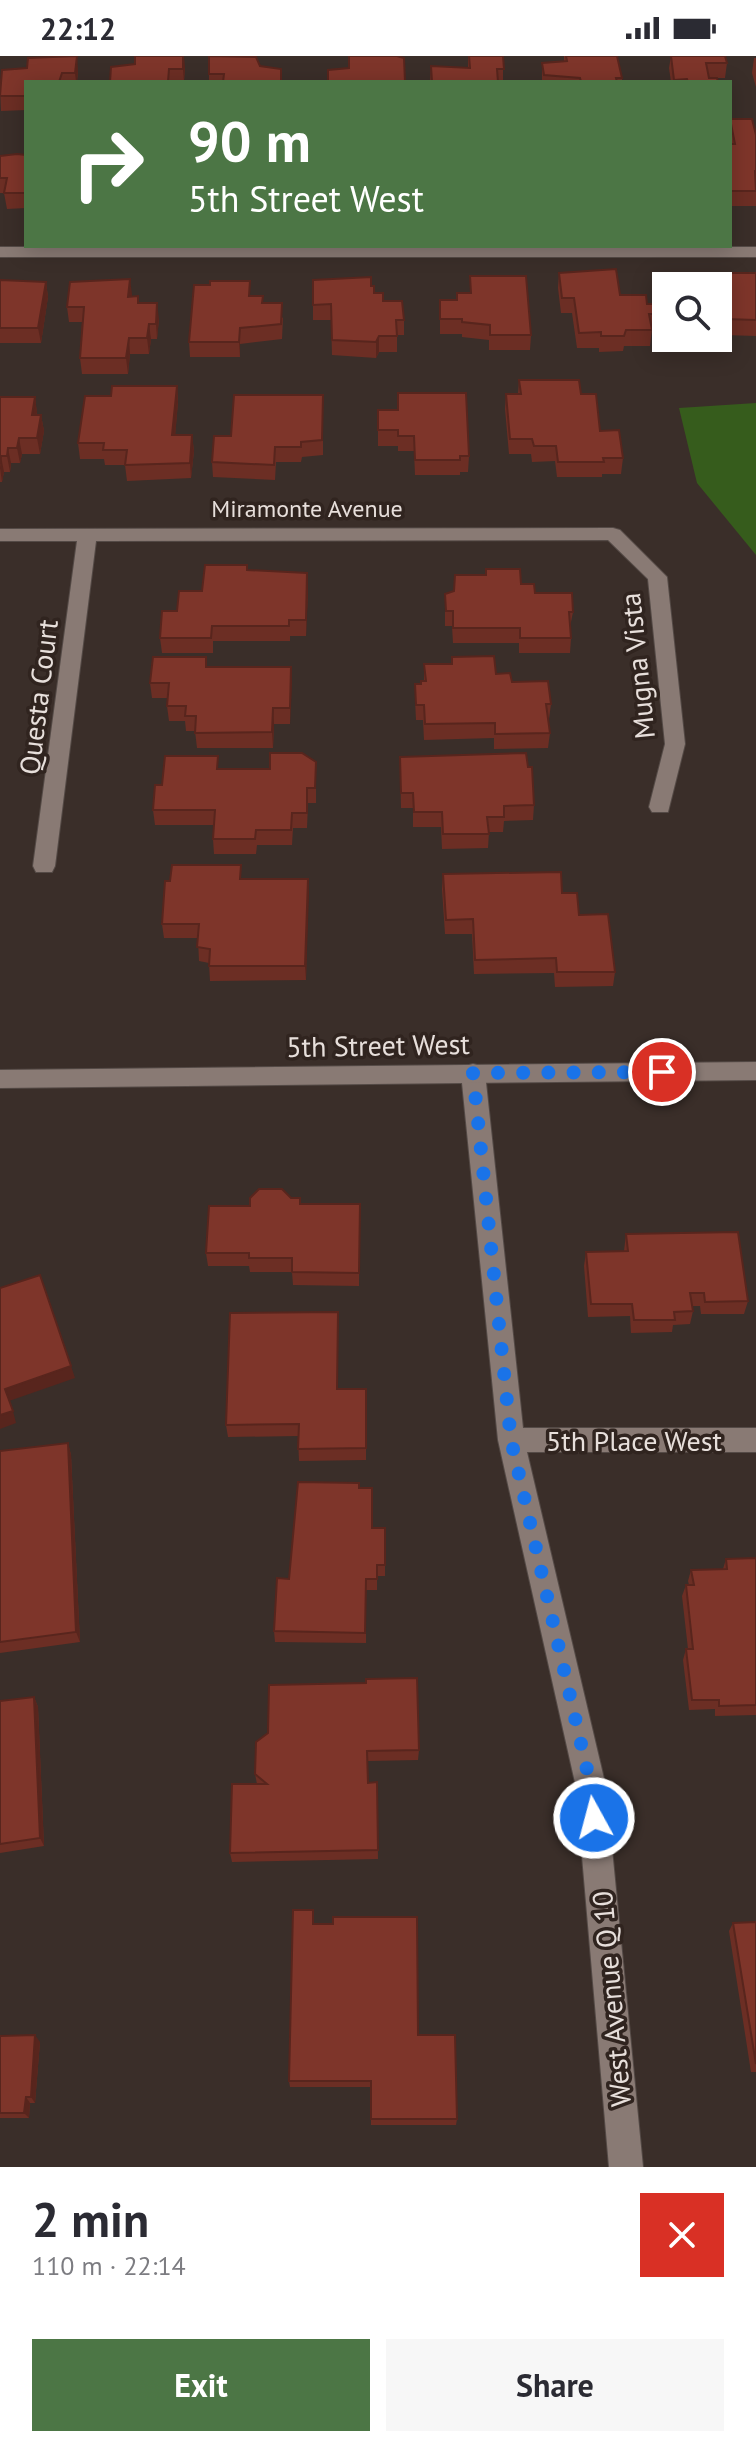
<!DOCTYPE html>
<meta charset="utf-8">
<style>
body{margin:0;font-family:"PT Sans",sans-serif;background:#f7f7f7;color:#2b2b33;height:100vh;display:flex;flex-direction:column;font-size:30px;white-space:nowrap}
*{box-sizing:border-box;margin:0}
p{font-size:26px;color:#7c7c81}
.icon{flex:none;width:44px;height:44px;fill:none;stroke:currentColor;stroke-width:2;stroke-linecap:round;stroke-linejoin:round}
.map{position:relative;height:2111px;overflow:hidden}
.details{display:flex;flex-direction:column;background:#fff;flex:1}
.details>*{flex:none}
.guide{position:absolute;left:24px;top:24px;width:708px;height:168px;border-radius:0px;box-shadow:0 4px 20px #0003;background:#4c7645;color:#fff;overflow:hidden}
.tools{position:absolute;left:652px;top:216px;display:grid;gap:16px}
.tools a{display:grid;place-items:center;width:80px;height:80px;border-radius:0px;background:#fff;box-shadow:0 4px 20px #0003;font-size:40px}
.pin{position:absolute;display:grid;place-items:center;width:68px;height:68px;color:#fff;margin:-34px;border:4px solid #fff;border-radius:50%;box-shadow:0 2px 8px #0007}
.me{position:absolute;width:88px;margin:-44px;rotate:353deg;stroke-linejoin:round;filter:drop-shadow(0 0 6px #0008)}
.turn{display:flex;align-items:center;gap:28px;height:168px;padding:0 32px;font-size:36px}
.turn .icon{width:104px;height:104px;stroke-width:2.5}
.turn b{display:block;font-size:56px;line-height:68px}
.round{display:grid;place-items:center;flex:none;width:84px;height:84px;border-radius:0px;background:#f7f7f7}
.summary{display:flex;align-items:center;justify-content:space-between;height:136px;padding:0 32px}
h1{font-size:48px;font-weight:700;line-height:60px}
.cta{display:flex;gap:16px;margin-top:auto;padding:16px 32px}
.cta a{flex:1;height:92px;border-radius:0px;background:#4c7645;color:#fff;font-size:32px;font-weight:700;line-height:92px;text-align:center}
.cta a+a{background:#f7f7f7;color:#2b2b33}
.status{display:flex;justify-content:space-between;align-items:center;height:56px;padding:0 40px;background:#fff;direction:ltr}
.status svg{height:22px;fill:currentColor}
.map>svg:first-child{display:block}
.green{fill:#365c1c}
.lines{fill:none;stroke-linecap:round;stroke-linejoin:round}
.street-casing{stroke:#544a46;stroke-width:2}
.secondary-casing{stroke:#544a46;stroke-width:2}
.street{fill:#897a74;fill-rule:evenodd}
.secondary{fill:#897a74;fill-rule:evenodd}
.wall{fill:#6c2e24}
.shaded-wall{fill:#58251d}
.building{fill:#7e352a;stroke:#58251d;stroke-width:2}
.route{stroke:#1a73e8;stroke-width:14;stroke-dasharray:0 25.2}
.labels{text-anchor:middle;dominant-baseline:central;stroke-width:7;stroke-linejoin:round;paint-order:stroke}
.far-street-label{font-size:24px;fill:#e7dfdb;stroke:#30241f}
.street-label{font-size:28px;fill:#e7dfdb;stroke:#30241f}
</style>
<div class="status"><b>22:12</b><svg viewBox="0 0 49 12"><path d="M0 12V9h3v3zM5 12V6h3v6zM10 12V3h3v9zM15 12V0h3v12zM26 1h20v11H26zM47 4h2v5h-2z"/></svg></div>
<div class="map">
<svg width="756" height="2111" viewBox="0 0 756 2111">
<rect width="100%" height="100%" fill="#3a2e29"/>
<polygon class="green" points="756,347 756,499 697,427 679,352"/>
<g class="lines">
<g class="street-casing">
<g id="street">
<rect x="0" y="191" width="756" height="10"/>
<polygon points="613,472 620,474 667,521 685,688 668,756 652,756 649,751 665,688 648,523 608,484 96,485 55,810 52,816 36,816 33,810 77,485 0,485 0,473"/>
<polygon points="473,1008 481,1010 485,1017 523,1372 756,1372 756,1396 527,1396 606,1731 643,2111 609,2111 576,1731 498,1384 461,1017 465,1010"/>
</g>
</g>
<g class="secondary-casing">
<polygon id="secondary" points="756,1006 756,1024 0,1032 0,1014"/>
</g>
<use href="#street" class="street"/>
<use href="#secondary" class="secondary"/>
</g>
<g class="wall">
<polygon points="468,0 503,0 503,26 430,26 431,10 468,12"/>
<polygon points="564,0 617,0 622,22 622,26 542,26 542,7 564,5"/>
<polygon points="671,0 725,0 727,7 725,22 709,22 718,26 671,26 669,12"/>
<polygon points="754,2 756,2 756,31 752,17"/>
<polygon points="260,10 281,26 209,26 209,18"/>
<polygon points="185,11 184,26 110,26"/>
<polygon points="2,14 78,15 77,26 26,26 26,54 1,55 0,29"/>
<polygon points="730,63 756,79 756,150 730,150"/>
<polygon points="26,99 26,152 7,153 4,137 0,137 0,100"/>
<polygon points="559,217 647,248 660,258 658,273 652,273 650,290 624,290 623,295 599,296 599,292 577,292 572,257 561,257 558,232"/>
<polygon points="724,217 756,217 756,280 723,279 722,276 718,276 718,237 723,237 722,232"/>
<polygon points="470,220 531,279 530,294 489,294 489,284 462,281 462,278 440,278 440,244 457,244 470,237"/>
<polygon points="0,224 46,226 48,241 41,287 0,287"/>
<polygon points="313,224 371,230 374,237 404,264 404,279 397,279 397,296 379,296 376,302 332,299 331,264 313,264"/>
<polygon points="132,238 131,241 159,263 157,283 151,283 149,298 130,298 128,318 82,318 80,302 82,266 69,266 67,251"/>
<polygon points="251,240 263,247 283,262 282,283 240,288 240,301 190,301 189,286"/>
<polygon points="519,324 581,338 600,375 623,402 621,418 602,418 602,421 557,421 555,405 532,406 531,398 509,398 505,353 506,338 518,338"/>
<polygon points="177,330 178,346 175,379 192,379 194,395 191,422 127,425 125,409 105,409 104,403 80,403 78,387 111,340"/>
<polygon points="323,339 323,399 302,401 301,406 276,406 275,424 213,421 212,406 231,380"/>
<polygon points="0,341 35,341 37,359 41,359 44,375 40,398 22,398 20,407 11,407 10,416 4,416 2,426 0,426"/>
<polygon points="378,354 469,400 468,416 460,416 460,419 415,419 414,395 398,395 398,390 378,390"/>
<polygon points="247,514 308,533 306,580 290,580 290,585 213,585 213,597 162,597 160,582 177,555 202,535"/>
<polygon points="521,528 535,537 573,556 570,571 571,582 570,597 519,597 519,587 453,587 452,570 445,570 445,538"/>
<polygon points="206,601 207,611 291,611 290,668 274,668 273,692 197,692 195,675 186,675 185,665 169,665 167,650 168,642 152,642 150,627"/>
<polygon points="424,608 496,618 551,648 549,663 548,663 550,677 548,692 494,693 494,682 424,684 423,664 416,664 415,644 415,628 421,628 424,625"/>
<polygon points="400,701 534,749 533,764 504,765 503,776 489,776 488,792 442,793 441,771 413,771 413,752 401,752"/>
<polygon points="316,706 316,747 308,747 307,772 293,772 292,789 257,789 256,798 214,798 213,783 214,769 155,769 153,754 219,713 270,713"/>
<polygon points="443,818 562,837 579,859 615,916 613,930 555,931 554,917 474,918 472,878 445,878 442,833"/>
<polygon points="242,823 308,823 306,924 210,925 209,907 199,905 198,882 164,882 162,868"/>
<polygon points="291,1142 300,1148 360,1148 359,1230 293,1229 292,1216 250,1216 249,1210 208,1210 206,1197 250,1150"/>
<polygon points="626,1178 748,1245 744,1258 701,1258 700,1250 692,1250 693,1255 690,1268 673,1269 672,1276 631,1277 630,1260 588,1261 584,1210 586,1196 624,1195"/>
<polygon points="338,1333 366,1333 366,1404 299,1405 298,1380 228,1381 226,1369"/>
<polygon points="68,1387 71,1399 80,1586 0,1597 0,1395"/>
<polygon points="359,1432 372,1472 385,1472 385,1520 377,1520 377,1534 366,1534 366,1587 275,1586 274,1575 289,1523"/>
<polygon points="756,1502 756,1659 715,1660 715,1653 689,1654 683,1604 686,1593 688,1593 682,1540 686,1529 689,1529 688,1525 691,1514 723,1513 726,1503"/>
<polygon points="34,1641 38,1651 44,1790 0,1797 0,1645"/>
<polygon points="256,1686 419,1694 418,1704 368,1705 368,1727 377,1726 378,1803 232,1806 230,1797 257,1728 255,1718"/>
<polygon points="313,1854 314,1868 418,1979 457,2063 456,2069 371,2069 371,2031 290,2031 289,2025"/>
<polygon points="756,1866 756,2016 751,2016 729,1875 733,1867"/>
<polygon points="0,1980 40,1986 35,2047 30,2047 29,2062 0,2062"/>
</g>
<g class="shaded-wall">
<polygon points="77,0 78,15 77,26 76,26 75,17"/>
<polygon points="184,0 185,11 184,26 183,13"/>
<polygon points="130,223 132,238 130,256 128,241"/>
<polygon points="46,226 48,241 41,287 38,272"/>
<polygon points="157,247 159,263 157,283 156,268"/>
<polygon points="149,268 151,283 149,298 147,282"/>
<polygon points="240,272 240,301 239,286"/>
<polygon points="379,280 379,296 376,302 376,286"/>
<polygon points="129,282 130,298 128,318 126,302"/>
<polygon points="177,330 178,346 174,395 172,379"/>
<polygon points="35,341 37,356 34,375 32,359"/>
<polygon points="41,359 44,375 40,398 37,382"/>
<polygon points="192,379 194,395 191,422 190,407"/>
<polygon points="19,382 22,398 20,407 17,392"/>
<polygon points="8,392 11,407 10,416 7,400"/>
<polygon points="1,400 4,416 2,426 0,412"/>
<polygon points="307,517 308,533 306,580 306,564"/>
<polygon points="291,611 292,626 290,668 290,652"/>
<polygon points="273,652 274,668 273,692 272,676"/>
<polygon points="308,823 309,838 306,924 305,910"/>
<polygon points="71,1310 75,1322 9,1345 5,1333"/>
<polygon points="13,1355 16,1367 0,1373 0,1359"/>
<polygon points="68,1387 71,1399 80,1586 76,1576"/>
<polygon points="34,1641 38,1651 44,1790 40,1782"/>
<polygon points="35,1979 40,1986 35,2047 31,2041"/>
<polygon points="26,2041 30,2047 29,2062 24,2057"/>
</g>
<g class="building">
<polygon points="77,0 75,17 62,17 59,26 26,26 26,40 0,40 2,14 27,12 28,2"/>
<polygon points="135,0 183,0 183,13 169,13 168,26 110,26 111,11 135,8"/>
<polygon points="209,0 256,1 260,10 281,13 281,26 223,26 224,18 209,18"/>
<polygon points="349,0 397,0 404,2 405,26 328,26 328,14 349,12"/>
<polygon points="469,0 503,0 504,13 497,13 498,26 432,26 431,10 470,12"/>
<polygon points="566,0 617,0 622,22 616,22 617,26 581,26 580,22 544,19 542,7 567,5"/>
<polygon points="671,0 725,0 727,7 706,7 709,22 717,22 718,26 688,26 687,23 674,24"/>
<polygon points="730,63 752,63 756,79 756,115 755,115 756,135 730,135 730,88 735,88"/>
<polygon points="17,98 26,99 26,137 4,137 7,122 0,122 0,100"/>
<polygon points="616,213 620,239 646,239 647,248 659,248 660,258 649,258 652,274 626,274 624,280 601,280 601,276 579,277 574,242 562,242 559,217"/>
<polygon points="724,217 756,217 756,264 725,263 724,260 718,260 718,237 728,236"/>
<polygon points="470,220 526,220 531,279 490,279 490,269 462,266 462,263 440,263 440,244 457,244 457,237 471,237"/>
<polygon points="371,221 371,230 374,230 374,237 383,237 383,245 402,245 404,264 396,264 397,280 379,280 376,286 332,284 331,248 313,249 313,224"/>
<polygon points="130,223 128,241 138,240 138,247 157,247 156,268 149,268 147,282 129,282 126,302 80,302 84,251 67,251 70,226"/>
<polygon points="0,224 46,226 38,272 0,272"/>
<polygon points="210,225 250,225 249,240 263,240 262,247 282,247 281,268 240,272 239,286 189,286 194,229 210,229"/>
<polygon points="519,324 579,324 581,338 596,338 600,375 619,374 623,402 603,402 604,406 558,406 556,390 534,390 532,383 510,383 506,338 521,338"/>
<polygon points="112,330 177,330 172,379 192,379 190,407 125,409 127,394 103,394 104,387 78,387 85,340 111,340"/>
<polygon points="398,337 466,337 469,400 460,400 460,404 415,404 414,380 398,380 398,374 378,374 378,354 398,354"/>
<polygon points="234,339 323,339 322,384 301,386 301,391 275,391 274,409 212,406 214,380 231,380"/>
<polygon points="0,341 35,341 32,359 41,359 37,382 19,382 17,392 8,392 7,400 1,400 0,408"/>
<polygon points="205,509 247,509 247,514 307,517 306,564 289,564 289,570 212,570 211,582 160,582 162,555 177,555 179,535 202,535"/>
<polygon points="486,513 520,513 521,528 534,528 535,537 572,537 573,556 569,556 571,582 520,582 520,572 453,572 453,555 446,555 445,538 454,535 455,519 486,519"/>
<polygon points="494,600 496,618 510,617 512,626 548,625 551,648 546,648 550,677 495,678 495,667 425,668 424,649 416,649 415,628 421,628 421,625 426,625 424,608 452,608 452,601"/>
<polygon points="153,601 206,601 206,611 291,611 290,652 273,652 272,676 195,677 196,660 185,660 186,650 167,650 169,627 150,627"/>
<polygon points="270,697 302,697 316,706 315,732 307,732 307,757 292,757 291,774 256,774 255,783 213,783 215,754 153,754 155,729 162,729 165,700 218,700 217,713 270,713"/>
<polygon points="526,697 528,711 532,711 534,749 504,750 504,761 487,761 489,778 443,778 442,756 414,756 413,737 401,737 400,701"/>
<polygon points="172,809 241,809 240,823 308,823 305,910 209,910 210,893 197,891 199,868 162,868 165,825 170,825"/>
<polygon points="561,816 562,837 577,837 579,859 608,858 615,916 557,916 556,902 475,904 473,863 446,864 443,818"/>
<polygon points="259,1133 282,1133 291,1142 300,1142 300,1148 360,1148 359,1217 292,1216 292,1202 249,1202 249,1197 206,1197 209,1150 250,1150 250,1142"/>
<polygon points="738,1176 748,1245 705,1246 704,1237 690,1237 693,1255 674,1256 675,1264 634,1264 632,1248 591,1248 586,1196 628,1195 626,1178"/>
<polygon points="40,1219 71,1310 5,1333 13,1355 0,1359 0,1232"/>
<polygon points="338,1256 337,1333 366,1333 366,1392 298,1393 299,1368 226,1369 230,1257"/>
<polygon points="68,1387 76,1576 0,1586 0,1395"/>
<polygon points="298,1426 359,1427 359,1432 372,1432 372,1472 385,1472 385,1509 377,1509 377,1523 366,1523 365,1577 274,1575 277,1522 289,1523"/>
<polygon points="756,1502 756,1649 719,1650 719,1644 692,1644 686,1593 693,1593 686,1529 694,1529 691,1514 727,1513 726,1503"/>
<polygon points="417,1622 419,1694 367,1695 368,1727 377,1726 378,1794 230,1797 232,1728 267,1728 255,1718 256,1686 268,1677 269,1629 366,1627 366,1623"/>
<polygon points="34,1641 40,1782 0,1788 0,1645"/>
<polygon points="293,1854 313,1854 313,1868 333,1868 333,1861 417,1861 418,1979 455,1979 457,2063 371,2063 371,2025 289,2025"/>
<polygon points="756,1866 756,2008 733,1867"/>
<polygon points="35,1979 31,2041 26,2041 24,2057 0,2057 0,1980"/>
</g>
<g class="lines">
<polyline class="route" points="594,1762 591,1731 511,1384 473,1017 662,1016"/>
</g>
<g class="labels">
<g class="far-street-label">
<text x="307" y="452">Miramonte Avenue</text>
</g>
<g class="street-label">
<text transform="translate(637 610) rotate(-96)">Mugna Vista</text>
<text transform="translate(38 641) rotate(-83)">Questa Court</text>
<text transform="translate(378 989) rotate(-1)">5th Street West</text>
<text x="634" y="1384">5th Place West</text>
<text transform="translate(611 1943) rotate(-95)">West Avenue Q 10</text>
</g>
</g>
</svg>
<div class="tools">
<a><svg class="icon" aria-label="search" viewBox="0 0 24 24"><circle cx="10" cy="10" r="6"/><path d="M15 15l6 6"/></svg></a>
</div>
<div class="pin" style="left:662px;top:1016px;background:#d93025"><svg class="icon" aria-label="arrive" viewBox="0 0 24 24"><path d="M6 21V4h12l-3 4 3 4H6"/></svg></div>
<svg class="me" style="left:594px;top:1762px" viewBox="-20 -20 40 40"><circle r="17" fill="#1a73e8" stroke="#fff" stroke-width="3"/><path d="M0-11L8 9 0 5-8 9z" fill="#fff"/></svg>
<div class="guide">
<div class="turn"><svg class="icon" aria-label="right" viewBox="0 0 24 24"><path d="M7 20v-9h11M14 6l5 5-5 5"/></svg><div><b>90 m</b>5th Street West</div></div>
</div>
</div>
<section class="details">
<div class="summary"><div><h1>2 min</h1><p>110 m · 22:14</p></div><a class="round" style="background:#d93025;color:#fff"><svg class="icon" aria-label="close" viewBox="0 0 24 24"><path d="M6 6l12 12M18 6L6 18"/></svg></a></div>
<div class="cta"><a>Exit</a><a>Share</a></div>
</section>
